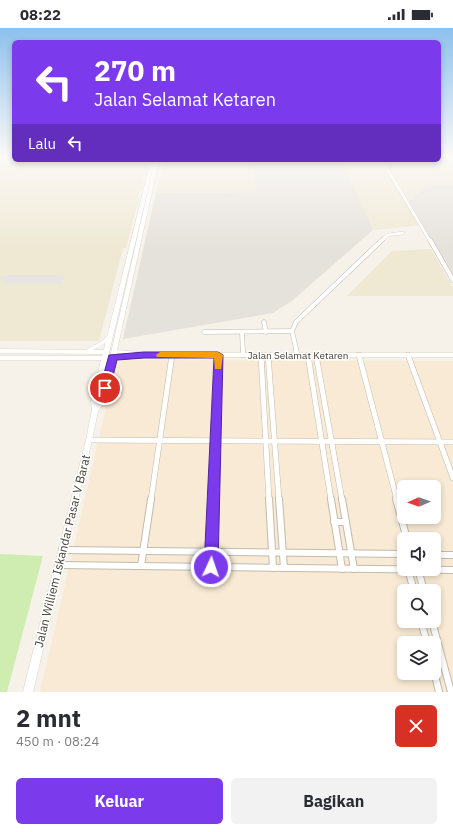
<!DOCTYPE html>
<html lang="id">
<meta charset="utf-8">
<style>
body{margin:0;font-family:"IBM Plex Sans",sans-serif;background:#f2f2f3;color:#2b2b33;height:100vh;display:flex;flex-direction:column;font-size:15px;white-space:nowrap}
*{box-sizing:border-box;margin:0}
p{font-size:13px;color:#7c7c81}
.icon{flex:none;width:22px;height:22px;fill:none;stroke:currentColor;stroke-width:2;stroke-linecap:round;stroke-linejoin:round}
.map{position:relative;height:664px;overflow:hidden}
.panel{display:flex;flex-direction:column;background:#fff;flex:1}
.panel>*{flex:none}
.hud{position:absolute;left:12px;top:12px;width:429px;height:122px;border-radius:6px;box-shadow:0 2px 6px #0003;background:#7c3aed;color:#fff;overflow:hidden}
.needle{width:26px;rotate:268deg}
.tools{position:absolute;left:397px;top:452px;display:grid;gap:8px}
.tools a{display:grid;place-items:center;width:44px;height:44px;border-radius:6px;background:#fff;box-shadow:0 2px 6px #0003;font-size:20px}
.pin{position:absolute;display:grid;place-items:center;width:34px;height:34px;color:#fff;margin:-17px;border:2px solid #fff;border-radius:50%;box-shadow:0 1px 4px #0007}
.me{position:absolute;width:44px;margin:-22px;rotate:3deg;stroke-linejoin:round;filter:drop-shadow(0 0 3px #0008)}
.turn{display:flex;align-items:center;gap:14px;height:84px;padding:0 16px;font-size:18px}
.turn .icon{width:52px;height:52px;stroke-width:2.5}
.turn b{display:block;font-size:28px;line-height:34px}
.then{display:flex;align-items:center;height:38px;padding:0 16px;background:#0003;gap:8px;font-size:15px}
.round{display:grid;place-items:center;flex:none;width:42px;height:42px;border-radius:6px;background:#f2f2f3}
.headline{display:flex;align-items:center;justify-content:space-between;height:68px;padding:0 16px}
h1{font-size:24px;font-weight:800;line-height:30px}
.primary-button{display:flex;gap:8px;margin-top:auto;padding:8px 16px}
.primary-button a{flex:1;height:46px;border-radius:6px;background:#7c3aed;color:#fff;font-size:16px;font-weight:800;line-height:46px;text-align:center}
.primary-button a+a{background:#f2f2f3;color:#2b2b33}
.status{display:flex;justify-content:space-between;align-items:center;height:28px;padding:0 20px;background:#fff;direction:ltr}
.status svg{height:11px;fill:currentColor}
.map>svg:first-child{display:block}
.commercial{fill:#f8ead4;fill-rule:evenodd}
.industrial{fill:#e5e1db}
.education{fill:#efe8d3}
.green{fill:#cfecb1}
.parking{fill:#e7e5e1}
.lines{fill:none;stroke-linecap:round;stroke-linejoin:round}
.minor-far3-casing{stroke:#c2bbab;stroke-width:3.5}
.minor-far2-casing{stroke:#c2bbab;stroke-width:5}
.minor-far1-casing{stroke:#c2bbab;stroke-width:6}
.minor-casing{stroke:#c2bbab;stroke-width:8}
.tertiary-casing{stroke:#c2bbab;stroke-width:0.5}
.minor-far3{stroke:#fff;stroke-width:3}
.minor-far2{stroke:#fff;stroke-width:4}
.minor-far1{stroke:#fff;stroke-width:5}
.minor{stroke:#fff;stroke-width:6}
.tertiary{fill:#fff;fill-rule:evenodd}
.route{fill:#7c3aed;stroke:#51269a}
.slow{fill:#f59e0b}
.labels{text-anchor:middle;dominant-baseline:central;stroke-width:3;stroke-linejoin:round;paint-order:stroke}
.street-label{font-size:10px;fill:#4a4337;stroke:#fff}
.near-street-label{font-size:12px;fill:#4a4337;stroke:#fff}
</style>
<div class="status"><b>08:22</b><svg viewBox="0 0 49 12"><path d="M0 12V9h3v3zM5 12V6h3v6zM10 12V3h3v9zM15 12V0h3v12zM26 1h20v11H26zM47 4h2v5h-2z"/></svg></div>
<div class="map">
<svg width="453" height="664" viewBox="0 0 453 664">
<rect width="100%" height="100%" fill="#f6f2ea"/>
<path class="commercial" d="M117 332 453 333V664H40ZM404 459H434V489H404ZM404 511H434V541H404ZM404 563H434V593H404ZM404 615H434V645H404Z"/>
<g class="industrial">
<polygon points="253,133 343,133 373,202 293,272 273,285 123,311 156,165 256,164"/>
<polygon points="426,157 453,157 453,249 408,174"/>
</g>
<g class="education">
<polygon points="0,128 14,128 14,132 149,132 145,142 142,162 139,163 138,169 139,171 126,220 123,220 99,313 0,313"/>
<polygon points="439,128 447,128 453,135 453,157 426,157 408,173 422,197 373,202 342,132 439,132"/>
<polygon points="164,133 253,133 256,164 156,165"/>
<polygon points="431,221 453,260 453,268 347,268 392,223"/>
</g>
<polygon class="green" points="0,526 43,528 7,664 0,664"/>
<polygon class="parking" points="0,247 65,247 62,256 4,256 5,253 3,253 4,251 0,251"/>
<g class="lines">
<g class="minor-far3-casing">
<g id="minor-far3">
<polyline points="449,128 453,132"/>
<polyline points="382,132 430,213"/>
<polyline points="381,213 388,207 403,205"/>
</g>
</g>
<g class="minor-far2-casing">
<g id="minor-far2">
<polyline points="430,212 453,252"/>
<polyline points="264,294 266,304"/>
<polyline points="204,304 292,303"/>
<polyline points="242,304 243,325"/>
<polyline points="297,325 292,303 296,294 382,212"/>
</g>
</g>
<g class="minor-far1-casing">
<g id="minor-far1">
<polyline points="243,324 243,327"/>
<polyline points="296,324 297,327"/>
<polyline points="261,327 269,472"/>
<polyline points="268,327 279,472"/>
<polyline points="308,327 331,472"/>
<polyline points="316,327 342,472"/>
<polyline points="359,327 397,472"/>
<polyline points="408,327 453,450"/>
<polyline points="89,412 453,414"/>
<polyline points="151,472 172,327"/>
<polyline points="213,472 218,327"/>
</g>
</g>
<g class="minor-casing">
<g id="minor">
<polyline points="269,471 273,540"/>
<polyline points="279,471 284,540"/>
<polyline points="331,471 342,541"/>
<polyline points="342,471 354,541"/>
<polyline points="396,471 407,511"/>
<polyline points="334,494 346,494"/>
<polyline points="62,522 404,526"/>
<polyline points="434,527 453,527"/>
<polyline points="59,537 453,542"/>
<polyline points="141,538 151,471"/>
<polyline points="211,539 213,471"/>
<polyline points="408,541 414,563"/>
<polyline points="418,541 424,563"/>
<polyline points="421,593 427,615"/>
<polyline points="432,593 451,664"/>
<polyline points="434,643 439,664"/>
</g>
</g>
<g class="tertiary-casing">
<path id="tertiary" d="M151 132H155L97 375 99 372 106 347 155 132H159L117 322 141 324 143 325H453V329H144L115 331 105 373 98 383 92 412 33 664H23L86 412 92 382 91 373 101 332H0V328H102L103 326 0 325V321L86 322 87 321 99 315 107 309ZM105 315 104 322H93ZM117 325 128 326 116 327Z"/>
</g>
<use href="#minor-far3" class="minor-far3"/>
<use href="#minor-far2" class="minor-far2"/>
<use href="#minor-far1" class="minor-far1"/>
<use href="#minor" class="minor"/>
<use href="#tertiary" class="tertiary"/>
</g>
<linearGradient id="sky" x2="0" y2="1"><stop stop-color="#8dc0ed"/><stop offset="0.58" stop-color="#fbf9f6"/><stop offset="1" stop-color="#fbf9f6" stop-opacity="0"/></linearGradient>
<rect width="453" height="221" fill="url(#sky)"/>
<polygon class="route" points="144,324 218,324 223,327 218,539 216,543 211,545 206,543 204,539 214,330 144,330 117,332 110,360 109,362 102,362 100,360 109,327"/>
<polygon class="slow" points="160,324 218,324 223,327 221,341 215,341 214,330 157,329 156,327"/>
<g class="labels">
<g class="street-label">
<text x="298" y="327">Jalan Selamat Ketaren</text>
</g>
<g class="near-street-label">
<text transform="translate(62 523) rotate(-76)">Jalan Williem Iskandar Pasar V Barat</text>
</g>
</g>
</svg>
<div class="tools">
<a><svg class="needle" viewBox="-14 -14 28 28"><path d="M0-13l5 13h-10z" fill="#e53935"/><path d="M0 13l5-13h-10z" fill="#7c7c81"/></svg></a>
<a><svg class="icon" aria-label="sound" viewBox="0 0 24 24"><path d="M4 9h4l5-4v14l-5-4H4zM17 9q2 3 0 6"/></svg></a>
<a><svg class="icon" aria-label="search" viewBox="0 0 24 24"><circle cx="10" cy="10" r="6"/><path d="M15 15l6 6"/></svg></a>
<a><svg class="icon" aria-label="layers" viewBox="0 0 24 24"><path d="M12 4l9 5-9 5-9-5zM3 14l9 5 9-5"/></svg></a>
</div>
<div class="pin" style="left:105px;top:360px;background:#d93025"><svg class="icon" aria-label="arrive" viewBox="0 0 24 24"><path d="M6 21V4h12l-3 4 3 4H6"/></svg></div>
<svg class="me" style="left:211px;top:539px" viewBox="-20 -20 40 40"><circle r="17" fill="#7c3aed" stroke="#fff" stroke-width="3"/><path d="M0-11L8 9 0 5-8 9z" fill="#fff"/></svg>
<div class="hud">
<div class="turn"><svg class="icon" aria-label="left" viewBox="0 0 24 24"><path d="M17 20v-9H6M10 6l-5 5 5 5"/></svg><div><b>270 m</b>Jalan Selamat Ketaren</div></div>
<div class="then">Lalu<svg class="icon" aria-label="left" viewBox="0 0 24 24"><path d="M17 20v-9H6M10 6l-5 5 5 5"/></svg></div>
</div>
</div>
<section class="panel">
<div class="headline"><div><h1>2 mnt</h1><p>450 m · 08:24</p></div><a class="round" style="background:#d93025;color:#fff"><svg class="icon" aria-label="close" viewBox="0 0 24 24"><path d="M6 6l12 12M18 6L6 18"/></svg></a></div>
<div class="primary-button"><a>Keluar</a><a>Bagikan</a></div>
</section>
